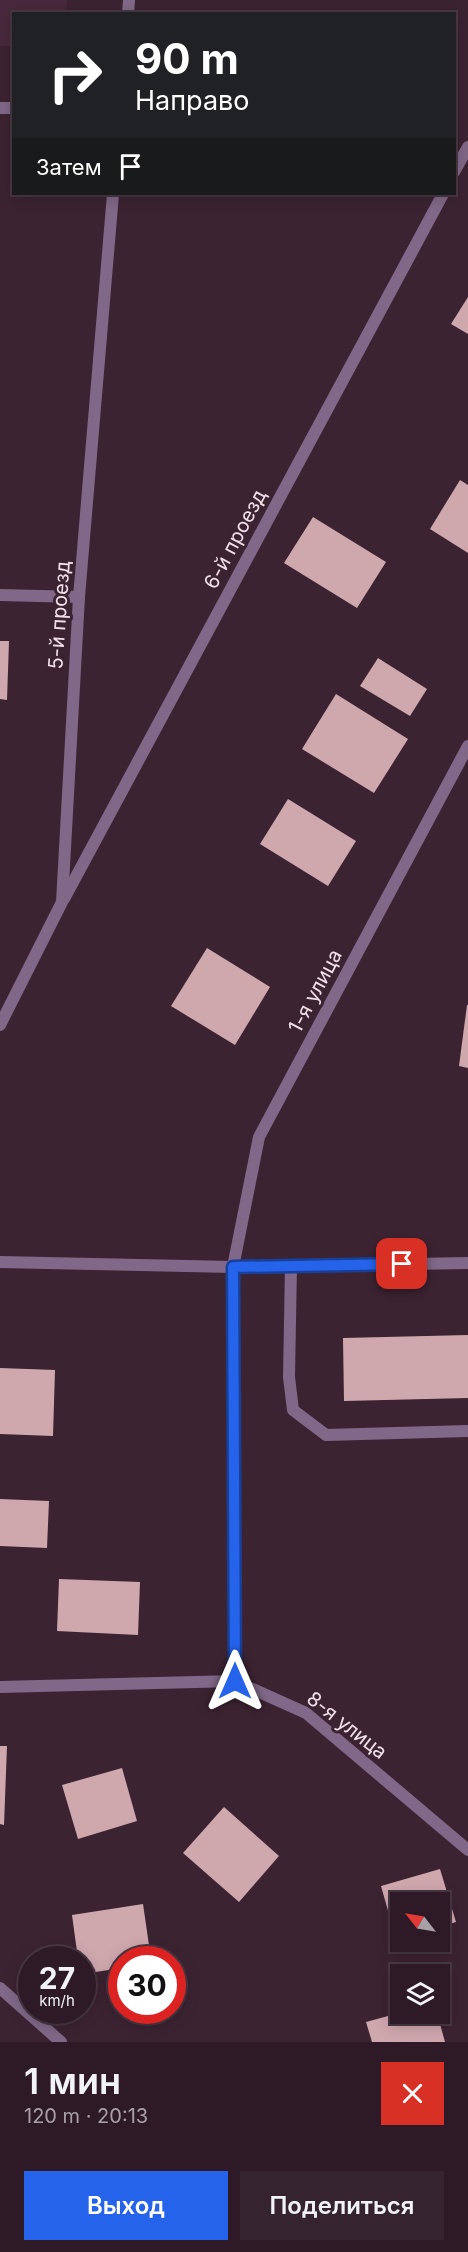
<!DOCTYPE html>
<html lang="ru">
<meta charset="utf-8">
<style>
body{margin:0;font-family:Inter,sans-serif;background:#35232e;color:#f1f3f6;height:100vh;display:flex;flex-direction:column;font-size:22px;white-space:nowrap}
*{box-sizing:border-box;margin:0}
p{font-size:20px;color:#a7a1a7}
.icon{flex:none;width:33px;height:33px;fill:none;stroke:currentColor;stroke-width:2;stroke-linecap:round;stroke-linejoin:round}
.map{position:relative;height:2042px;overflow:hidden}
.drawer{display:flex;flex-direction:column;background:#2d1a26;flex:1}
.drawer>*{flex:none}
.banner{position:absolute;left:12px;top:12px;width:444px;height:183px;border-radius:0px;box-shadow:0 3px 15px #0003,0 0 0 2px #483843;background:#202124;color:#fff;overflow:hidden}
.needle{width:39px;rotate:301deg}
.controls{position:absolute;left:390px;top:1892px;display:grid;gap:12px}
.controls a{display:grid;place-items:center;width:60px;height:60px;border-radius:0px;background:#2d1a26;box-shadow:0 3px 15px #0003,0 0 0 2px #483843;font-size:30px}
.speed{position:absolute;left:18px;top:1946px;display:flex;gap:12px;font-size:30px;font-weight:700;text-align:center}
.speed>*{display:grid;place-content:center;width:78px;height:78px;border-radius:50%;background:#2d1a26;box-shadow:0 3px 15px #0003,0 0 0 2px #483843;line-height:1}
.speed small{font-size:15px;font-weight:400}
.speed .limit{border:9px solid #d22;background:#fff;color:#111}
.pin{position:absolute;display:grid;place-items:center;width:51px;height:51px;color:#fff;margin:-26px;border-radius:12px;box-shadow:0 3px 9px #0006}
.me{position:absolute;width:66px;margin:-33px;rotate:0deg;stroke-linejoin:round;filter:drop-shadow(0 0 4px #0008)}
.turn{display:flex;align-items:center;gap:21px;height:126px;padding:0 24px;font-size:27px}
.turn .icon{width:78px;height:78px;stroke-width:2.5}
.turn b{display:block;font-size:42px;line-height:51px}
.then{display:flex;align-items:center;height:57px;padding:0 24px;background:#0003;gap:12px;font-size:22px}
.round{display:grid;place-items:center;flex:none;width:63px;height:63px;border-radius:0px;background:#35232e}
.overview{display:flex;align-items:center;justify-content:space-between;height:102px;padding:0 24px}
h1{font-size:36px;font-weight:600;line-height:45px}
.action{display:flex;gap:12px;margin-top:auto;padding:12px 24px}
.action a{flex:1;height:69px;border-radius:0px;background:#2563eb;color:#fff;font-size:24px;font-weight:600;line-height:69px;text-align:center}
.action a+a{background:#35232e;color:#f1f3f6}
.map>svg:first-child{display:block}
.built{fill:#48283c}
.building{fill:#cfa8ae}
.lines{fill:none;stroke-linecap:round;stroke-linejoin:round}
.service{stroke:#816888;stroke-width:12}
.minor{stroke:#816888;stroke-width:12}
.route-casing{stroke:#184099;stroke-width:15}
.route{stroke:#2563eb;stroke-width:10}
.labels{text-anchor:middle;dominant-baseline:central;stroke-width:6;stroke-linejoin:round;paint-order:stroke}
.street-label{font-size:20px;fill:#f1e0ea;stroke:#3c2332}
</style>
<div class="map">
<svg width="468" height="2042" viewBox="0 0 468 2042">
<rect width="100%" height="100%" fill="#3c2332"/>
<polygon class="built" points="0,0 67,0 66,13 14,14 13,46 0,46"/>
<g class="building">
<polygon points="468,297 468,334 451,324"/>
<polygon points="460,480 468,485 468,553 430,529"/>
<polygon points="313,517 386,562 357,608 284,563"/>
<polygon points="0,641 9,641 7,700 0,699"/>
<polygon points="378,658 427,689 410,716 360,686"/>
<polygon points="336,694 408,739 374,793 302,749"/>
<polygon points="288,799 356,841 328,886 260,844"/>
<polygon points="207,948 270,987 235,1045 171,1006"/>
<polygon points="467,1005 468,1005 468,1068 459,1066"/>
<polygon points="468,1335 468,1398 344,1401 343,1338"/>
<polygon points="0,1368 55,1370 53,1436 0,1434"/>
<polygon points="0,1499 49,1501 47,1548 0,1546"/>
<polygon points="59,1579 140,1582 138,1635 57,1631"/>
<polygon points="0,1746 7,1746 4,1825 0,1824"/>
<polygon points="122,1768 137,1821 78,1839 62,1785"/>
<polygon points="224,1807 279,1856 239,1902 183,1853"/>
<polygon points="440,1869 456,1922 440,1927 440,1902 400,1902 400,1938 396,1939 381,1886"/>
<polygon points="143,1904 151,1959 122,1959 122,1968 82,1974 82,1959 78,1959 72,1915"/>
<polygon points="399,2013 437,2013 445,2042 372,2042 366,2022"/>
</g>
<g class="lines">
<polyline class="service" points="291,1266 289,1377 293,1410 326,1435 468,1431"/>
<g class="minor">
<polyline points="128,14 129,0"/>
<polyline points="0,108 14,108"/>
<polyline points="454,172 468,147"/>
<polyline points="0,595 79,597"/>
<polyline points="64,899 443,194"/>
<polyline points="0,1025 62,902 79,597 113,194"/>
<polyline points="0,1262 233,1267 468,1263"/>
<polyline points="235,1681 233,1267 259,1137 468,746"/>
<polyline points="0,1687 235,1681 306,1713 468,1850"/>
<polyline points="0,1988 61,2042"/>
</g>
</g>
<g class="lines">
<g class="route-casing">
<polyline id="route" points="235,1681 233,1267 402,1264"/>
</g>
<use href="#route" class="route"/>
</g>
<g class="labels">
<g class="street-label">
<text transform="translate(235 539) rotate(-62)">6-й проезд</text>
<text transform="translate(59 615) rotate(-86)">5-й проезд</text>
<text transform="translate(315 991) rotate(-62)">1-я улица</text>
<text transform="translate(347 1725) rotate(38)">8-я улица</text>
</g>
</g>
</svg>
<div class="controls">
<a><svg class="needle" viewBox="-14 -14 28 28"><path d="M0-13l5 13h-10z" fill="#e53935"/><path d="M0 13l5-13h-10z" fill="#a7a1a7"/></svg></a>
<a><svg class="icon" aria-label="layers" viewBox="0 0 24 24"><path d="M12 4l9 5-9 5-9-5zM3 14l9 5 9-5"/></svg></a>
</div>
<div class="speed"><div>27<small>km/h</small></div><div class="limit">30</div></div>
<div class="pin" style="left:402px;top:1264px;background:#d93025"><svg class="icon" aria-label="arrive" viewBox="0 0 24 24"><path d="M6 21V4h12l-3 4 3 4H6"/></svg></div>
<svg class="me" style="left:235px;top:1681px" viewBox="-20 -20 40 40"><path d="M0-17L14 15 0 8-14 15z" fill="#2563eb" stroke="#fff" stroke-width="4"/></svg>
<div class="banner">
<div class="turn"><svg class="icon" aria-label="right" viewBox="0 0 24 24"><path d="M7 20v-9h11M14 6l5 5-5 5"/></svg><div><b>90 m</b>Направо</div></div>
<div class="then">Затем<svg class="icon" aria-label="arrive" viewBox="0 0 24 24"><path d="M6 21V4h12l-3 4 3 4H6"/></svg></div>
</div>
</div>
<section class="drawer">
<div class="overview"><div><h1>1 мин</h1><p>120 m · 20:13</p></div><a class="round" style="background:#d93025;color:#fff"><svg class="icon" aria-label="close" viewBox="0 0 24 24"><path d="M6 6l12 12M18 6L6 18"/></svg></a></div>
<div class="action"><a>Выход</a><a>Поделиться</a></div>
</section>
